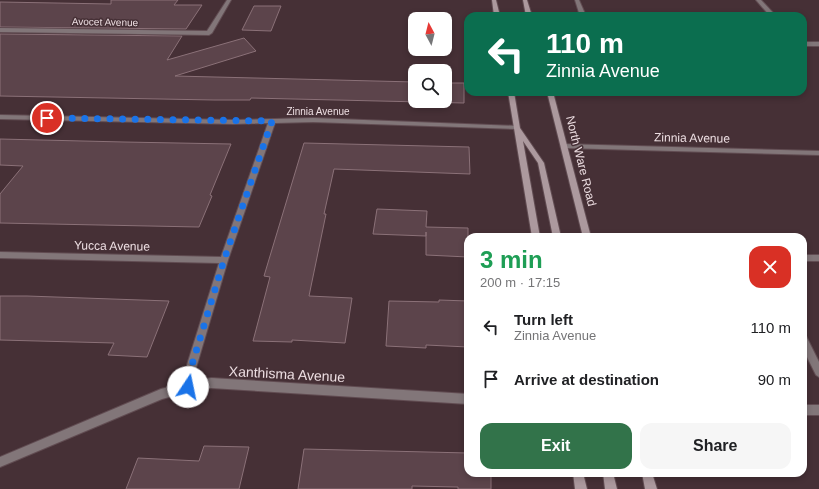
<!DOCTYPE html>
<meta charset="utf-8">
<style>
body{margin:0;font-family:Arial,sans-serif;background:#f6f6f6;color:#202124;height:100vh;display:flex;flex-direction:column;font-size:15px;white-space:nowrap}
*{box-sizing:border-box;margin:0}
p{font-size:13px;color:#757577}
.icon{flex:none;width:22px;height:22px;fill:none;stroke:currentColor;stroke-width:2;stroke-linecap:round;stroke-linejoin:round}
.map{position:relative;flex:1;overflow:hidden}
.drawer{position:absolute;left:464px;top:233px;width:343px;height:244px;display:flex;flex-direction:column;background:#fff;border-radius:12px;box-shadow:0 2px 6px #0003}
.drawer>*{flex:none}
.hud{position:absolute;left:464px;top:12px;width:343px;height:84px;border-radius:12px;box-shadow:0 2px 6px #0003;background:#0b6e4f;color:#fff;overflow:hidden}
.needle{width:26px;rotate:353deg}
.fabs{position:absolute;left:408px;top:12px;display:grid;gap:8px}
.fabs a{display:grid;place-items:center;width:44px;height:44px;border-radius:8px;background:#fff;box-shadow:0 2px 6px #0003;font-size:20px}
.pin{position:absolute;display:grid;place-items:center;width:34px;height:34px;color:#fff;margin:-17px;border:2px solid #fff;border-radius:50%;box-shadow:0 1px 4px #0007}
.me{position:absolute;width:44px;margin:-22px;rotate:11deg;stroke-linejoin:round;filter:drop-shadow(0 0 3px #0008)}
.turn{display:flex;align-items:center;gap:14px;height:84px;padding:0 16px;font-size:18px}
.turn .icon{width:52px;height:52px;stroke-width:2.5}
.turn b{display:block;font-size:28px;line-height:34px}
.round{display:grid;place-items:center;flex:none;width:42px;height:42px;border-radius:12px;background:#f6f6f6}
.summary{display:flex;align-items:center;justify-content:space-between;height:68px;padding:0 16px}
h1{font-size:24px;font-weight:800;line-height:30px;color:#1e9e55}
.button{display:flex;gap:8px;margin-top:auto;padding:8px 16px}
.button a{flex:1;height:46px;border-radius:12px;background:#32734a;color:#fff;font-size:16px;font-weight:800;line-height:46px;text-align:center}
.button a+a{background:#f6f6f6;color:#202124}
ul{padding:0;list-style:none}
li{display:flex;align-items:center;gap:12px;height:52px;padding:0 16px}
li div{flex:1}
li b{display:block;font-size:15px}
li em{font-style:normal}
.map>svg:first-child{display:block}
.building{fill:#5c444b;stroke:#8b7178}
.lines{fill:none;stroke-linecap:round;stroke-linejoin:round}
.service-casing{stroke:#614c52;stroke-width:2}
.minor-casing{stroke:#614c52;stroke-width:2}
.secondary-casing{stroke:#614c52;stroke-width:2}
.service{fill:#827679;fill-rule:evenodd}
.minor{fill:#827679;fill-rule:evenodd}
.secondary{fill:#ac999e;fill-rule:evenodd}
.route{stroke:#1a73e8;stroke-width:7;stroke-dasharray:0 12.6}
.labels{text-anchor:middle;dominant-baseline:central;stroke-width:3;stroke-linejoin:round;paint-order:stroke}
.far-street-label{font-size:10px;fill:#eddee2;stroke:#463036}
.street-label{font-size:12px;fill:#eddee2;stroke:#463036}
.near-street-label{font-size:14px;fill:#eddee2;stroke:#463036}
</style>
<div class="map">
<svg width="819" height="489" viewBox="0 0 819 489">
<rect width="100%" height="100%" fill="#463036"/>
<g class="building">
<polygon points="111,0 178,0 174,5 202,5 186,29 0,27 0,2 111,4"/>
<polygon points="254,6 281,6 271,31 242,30"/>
<polygon points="0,34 182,36 167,60 244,38 256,51 175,76 415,82 415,101 445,101 445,83 464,83 464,103 251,98 250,100 214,100 0,96"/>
<polygon points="0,139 124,142 231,144 210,195 212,196 199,227 0,223 0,194 23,166 0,165"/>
<polygon points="304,143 469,147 470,174 334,169 324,214 326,214 309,296 352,298 345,343 292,340 292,342 253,341 270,277 264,276"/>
<polygon points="377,209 427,211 426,227 468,228 468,257 426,255 426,232 426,236 373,234"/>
<polygon points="0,296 27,296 169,301 147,357 108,355 114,343 0,340"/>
<polygon points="439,300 468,301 468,347 426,345 426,348 386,346 389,301 439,302"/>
<polygon points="204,446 249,447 239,489 126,489 138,458 199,461"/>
<polygon points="304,449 468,453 468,473 491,473 491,489 458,489 458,487 412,486 412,489 298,489"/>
</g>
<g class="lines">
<g class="service-casing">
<polygon id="service" points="575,0 579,0 586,16 580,16"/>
</g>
<g class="minor-casing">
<g id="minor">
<polygon points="227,0 231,0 212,33 209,35 0,32 0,28 207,31"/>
<polygon points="756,0 761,0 776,16 770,16"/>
<rect x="803" y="42" width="16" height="4"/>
<polygon points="0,115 234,120 313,118 518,126 518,128 516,129 313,122 275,123 228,260 196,368 194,381 211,378 468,394 468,404 211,388 188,392 162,399 0,467 0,457 161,389 184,383 186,368 219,263 0,258 0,252 221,257 268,123 234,124 0,119"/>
<polygon points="562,144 819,151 819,155 564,148 562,148"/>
<rect x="803" y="255" width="16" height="6"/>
<polygon points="803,335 806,336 819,362 819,377 816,375 803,349"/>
<rect x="803" y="405" width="16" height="10"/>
</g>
</g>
<g class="secondary-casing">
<g id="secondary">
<polygon points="492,0 496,0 500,16 494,16"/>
<polygon points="523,0 527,0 532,16 526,16"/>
<polygon points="508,92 514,92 520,128 544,163 561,237 553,237 538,163 523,141 540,237 532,237"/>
<polygon points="547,92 553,92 591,237 583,237"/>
<polygon points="573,473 583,473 587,489 575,489"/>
<polygon points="603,473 613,473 617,489 605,489"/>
<polygon points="642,473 652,473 657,489 645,489"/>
</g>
</g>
<use href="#service" class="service"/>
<use href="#minor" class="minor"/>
<use href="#secondary" class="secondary"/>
</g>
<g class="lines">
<polyline class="route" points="47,118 272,121 224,260 191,368 188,387"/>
</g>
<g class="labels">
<g class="far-street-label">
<text transform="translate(105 22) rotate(1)">Avocet Avenue</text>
<text x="318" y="111">Zinnia Avenue</text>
</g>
<g class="street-label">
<text transform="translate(692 138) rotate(1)">Zinnia Avenue</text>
<text transform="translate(581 161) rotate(76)">North Ware Road</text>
<text transform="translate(112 246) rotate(1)">Yucca Avenue</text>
</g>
<g class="near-street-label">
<text transform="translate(287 374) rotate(3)">Xanthisma Avenue</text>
</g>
</g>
</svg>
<div class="fabs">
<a><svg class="needle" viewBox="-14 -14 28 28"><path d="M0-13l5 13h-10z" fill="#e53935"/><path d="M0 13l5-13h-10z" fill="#757577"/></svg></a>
<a><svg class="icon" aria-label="search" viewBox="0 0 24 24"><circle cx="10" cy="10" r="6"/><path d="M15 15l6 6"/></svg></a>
</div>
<div class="pin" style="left:47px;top:118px;background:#d93025"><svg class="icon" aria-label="arrive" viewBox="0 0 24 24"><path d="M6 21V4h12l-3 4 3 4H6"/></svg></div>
<svg class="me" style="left:188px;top:387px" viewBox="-20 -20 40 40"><circle r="19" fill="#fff"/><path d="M0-13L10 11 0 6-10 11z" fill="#1a73e8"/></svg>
<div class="hud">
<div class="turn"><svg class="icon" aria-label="left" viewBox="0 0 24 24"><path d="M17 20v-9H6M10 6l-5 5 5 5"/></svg><div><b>110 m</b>Zinnia Avenue</div></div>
</div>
<section class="drawer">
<div class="summary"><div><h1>3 min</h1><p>200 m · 17:15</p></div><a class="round" style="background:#d93025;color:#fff"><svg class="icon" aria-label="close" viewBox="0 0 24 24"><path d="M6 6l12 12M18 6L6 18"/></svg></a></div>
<ul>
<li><svg class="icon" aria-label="left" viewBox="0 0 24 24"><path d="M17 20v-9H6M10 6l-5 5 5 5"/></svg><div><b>Turn left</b><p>Zinnia Avenue</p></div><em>110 m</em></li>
<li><svg class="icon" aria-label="arrive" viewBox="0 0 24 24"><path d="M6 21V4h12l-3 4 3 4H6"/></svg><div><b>Arrive at destination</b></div><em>90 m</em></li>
</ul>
<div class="button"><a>Exit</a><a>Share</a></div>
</section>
</div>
